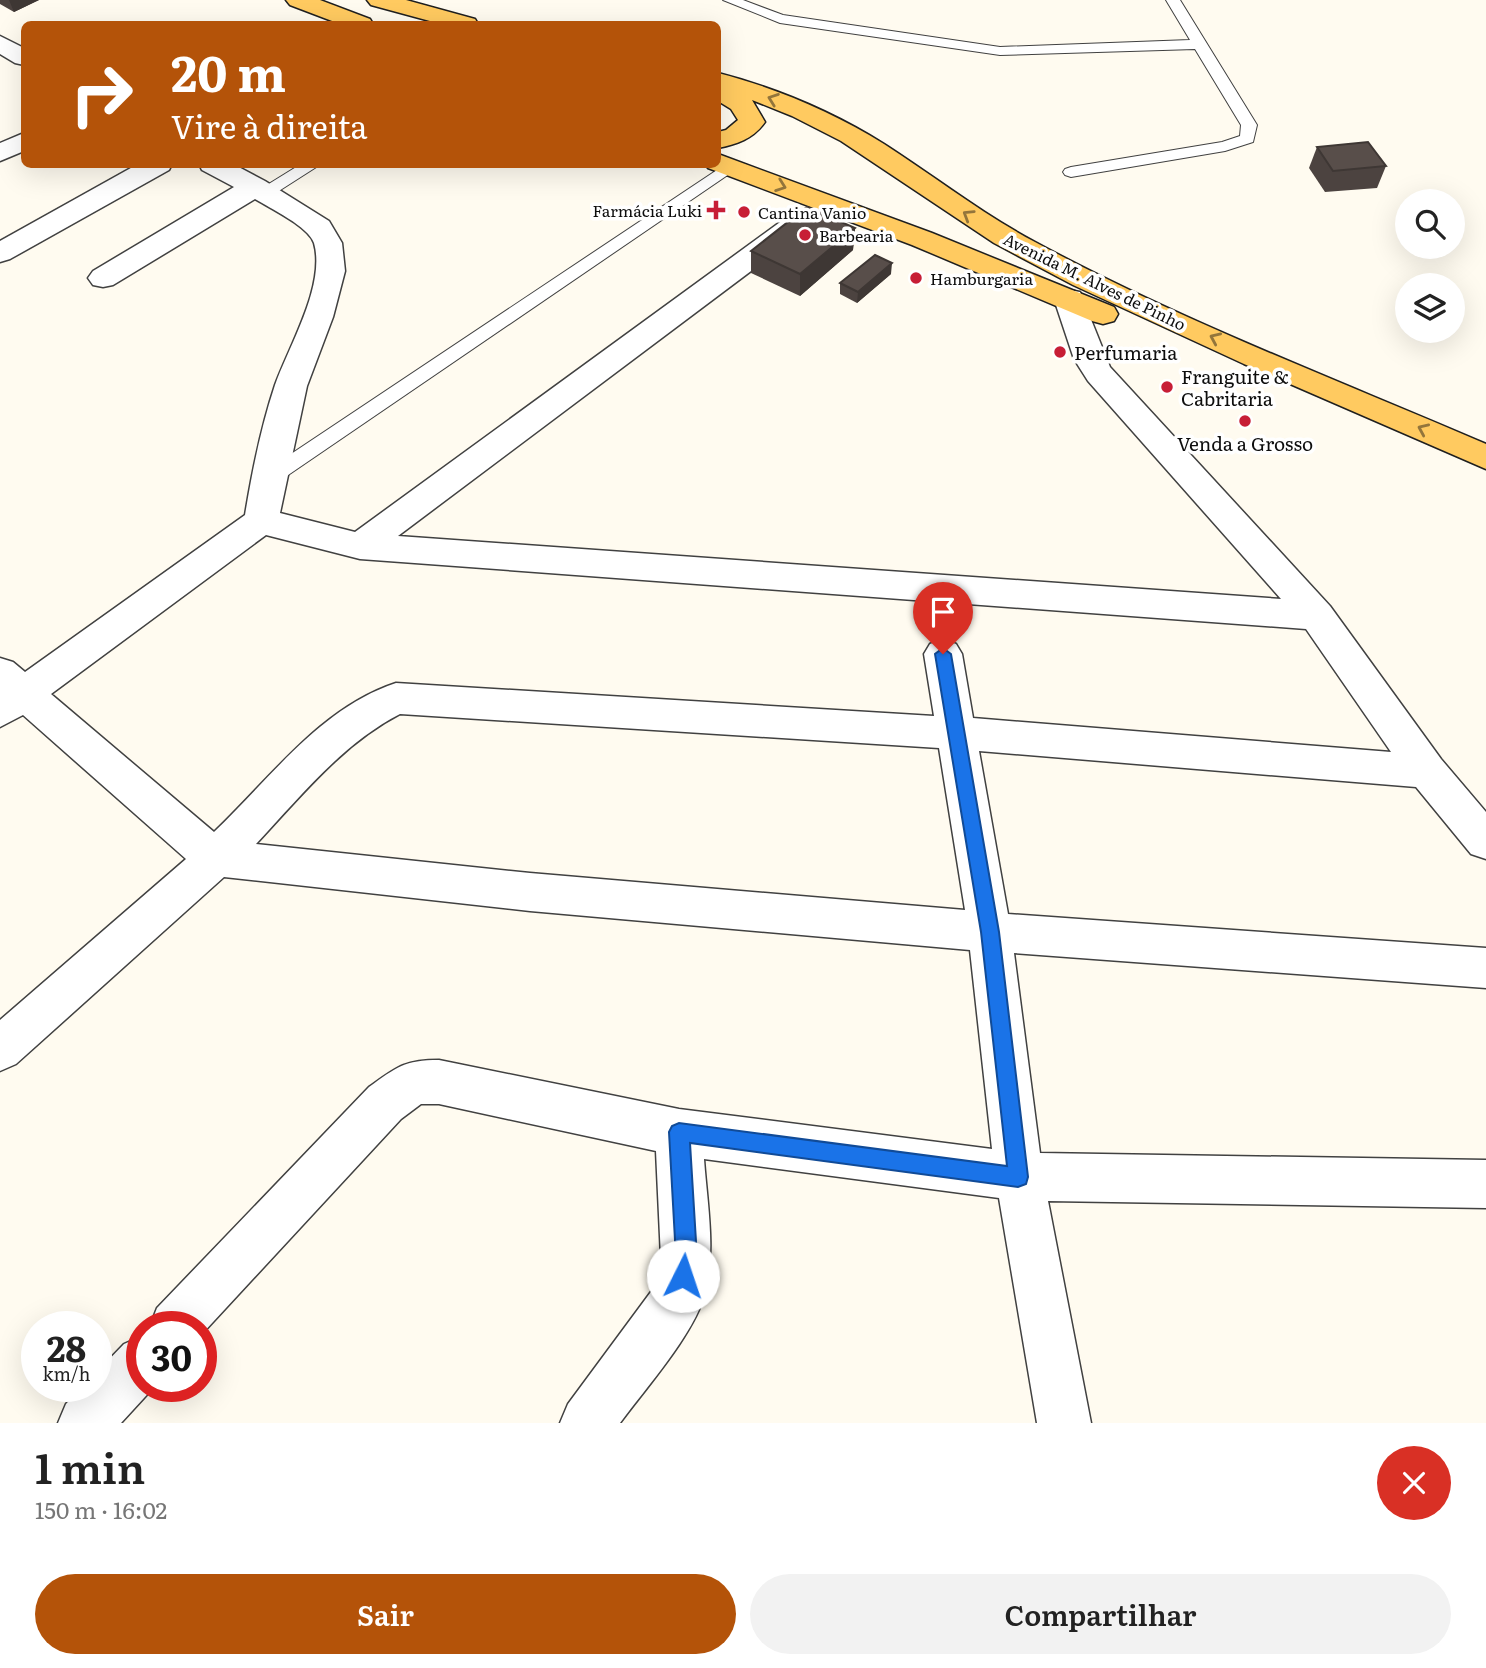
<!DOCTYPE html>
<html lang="pt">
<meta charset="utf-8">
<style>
body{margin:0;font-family:Literata,serif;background:#f2f2f2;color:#222;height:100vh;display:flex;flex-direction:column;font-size:26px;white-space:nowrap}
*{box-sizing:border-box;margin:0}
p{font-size:23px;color:#767676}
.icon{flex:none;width:38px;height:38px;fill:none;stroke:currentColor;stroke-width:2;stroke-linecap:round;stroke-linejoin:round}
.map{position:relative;height:1423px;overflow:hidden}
.panel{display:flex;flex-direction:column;background:#fff;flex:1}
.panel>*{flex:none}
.guide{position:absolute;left:21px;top:21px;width:700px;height:147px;border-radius:10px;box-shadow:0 7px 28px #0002;background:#b45309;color:#fff;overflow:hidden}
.buttons{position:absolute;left:1395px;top:189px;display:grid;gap:14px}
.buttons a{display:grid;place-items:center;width:70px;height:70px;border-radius:50%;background:#fff;box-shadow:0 7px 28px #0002;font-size:35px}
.speed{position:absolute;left:21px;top:1311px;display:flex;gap:14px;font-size:35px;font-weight:700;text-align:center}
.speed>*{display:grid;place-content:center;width:91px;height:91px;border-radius:50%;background:#fff;box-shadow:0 7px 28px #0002;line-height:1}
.speed small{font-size:18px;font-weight:400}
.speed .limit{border:10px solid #d22;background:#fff;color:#111}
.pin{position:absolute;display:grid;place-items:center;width:60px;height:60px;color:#fff;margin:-72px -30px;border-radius:50% 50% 50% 0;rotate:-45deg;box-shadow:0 0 7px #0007}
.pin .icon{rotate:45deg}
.me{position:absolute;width:77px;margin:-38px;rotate:4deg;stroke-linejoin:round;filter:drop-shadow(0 0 5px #0008)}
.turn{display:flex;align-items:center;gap:24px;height:147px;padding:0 35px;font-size:32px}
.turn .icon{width:91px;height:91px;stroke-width:2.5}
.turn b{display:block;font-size:49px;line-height:60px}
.round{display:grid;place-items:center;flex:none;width:74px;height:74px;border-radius:37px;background:#f2f2f2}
.overview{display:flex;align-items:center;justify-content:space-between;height:119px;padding:0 35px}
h1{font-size:42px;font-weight:600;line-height:52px}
.action{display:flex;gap:14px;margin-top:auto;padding:14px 35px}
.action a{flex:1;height:80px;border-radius:42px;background:#b45309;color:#fff;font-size:28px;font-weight:600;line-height:80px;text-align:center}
.action a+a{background:#f2f2f2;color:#222}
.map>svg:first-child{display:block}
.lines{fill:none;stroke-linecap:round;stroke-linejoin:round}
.lane-casing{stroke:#414141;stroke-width:2}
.street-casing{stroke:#414141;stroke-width:3}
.primary-casing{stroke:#1f1f1f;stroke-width:3}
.lane{fill:#fff;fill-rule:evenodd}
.street{fill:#fff;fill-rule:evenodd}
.primary{fill:#ffca60;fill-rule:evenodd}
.wall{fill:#4c4340}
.shaded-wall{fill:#3e3734}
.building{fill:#584e4a;stroke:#3e3734;stroke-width:2}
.oneway{stroke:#93753b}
.route{fill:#1a73e8;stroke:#114b97;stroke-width:2}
.poi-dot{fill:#c71e36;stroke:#fff;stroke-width:2.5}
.labels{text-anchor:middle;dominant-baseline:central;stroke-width:7;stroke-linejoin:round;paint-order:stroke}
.far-poi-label{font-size:16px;fill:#0e0e0e;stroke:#fff;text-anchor:start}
.far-street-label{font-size:16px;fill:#0e0e0e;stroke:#fff}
.poi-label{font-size:19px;fill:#0e0e0e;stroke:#fff;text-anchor:start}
</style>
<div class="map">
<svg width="1486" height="1423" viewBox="0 0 1486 1423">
<rect width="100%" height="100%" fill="#fffbf0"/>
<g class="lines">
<g class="lane-casing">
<g id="lane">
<polygon points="723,0 743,0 783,15 1000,47 1190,40 1166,0 1180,0 1257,125 1253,142 1225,151 1071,177 1065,175 1063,172 1065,169 1071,167 1222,142 1240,136 1241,125 1195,49 1000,55 780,23"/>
<polygon points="729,162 737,167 735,170 275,484 261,484 258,479 261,474"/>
<polygon points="301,164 321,164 271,196 259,196 257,193 259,190"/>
</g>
</g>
<g class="street-casing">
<g id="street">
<polygon points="0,36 24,48 24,65 15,63 0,54"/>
<polygon points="24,133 24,151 0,161 0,143"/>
<polygon points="138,164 172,164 169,170 10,259 0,262 0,241"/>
<path d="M199 164H233L265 181 329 221 342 243 345 271 333 317 307 386 280 513 355 532 783 220 793 217 803 220 807 226 803 232 398 536 1281 599 1088 381 1074 359 1054 299 1058 292 1069 290 1080 292 1110 367 1330 606 1441 759 1486 812V859L1471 854 1416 787 979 751 1008 914 1486 948V988L1014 953 1040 1153 1486 1160V1208L1048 1201 1091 1423H1037L999 1198 704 1159C707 1202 716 1250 705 1293 695 1333 645 1389 620 1423H560L568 1404 656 1285 661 1258 656 1151 439 1104H421L401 1119 201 1335V1326H150L157 1308 369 1087C397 1067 404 1060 439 1060L679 1109 992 1149 970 950 530 911 224 877 16 1064 0 1071V1020L186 859 23 715 0 727V658L13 662 25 672 245 515C252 472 261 427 275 385 289 346 326 285 314 243 309 227 270 208 255 199L113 285 103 287 93 285 88 278 93 271 234 187 202 170ZM266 535 360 559 1306 629 1391 752 973 718 962 654 956 644 943 639 930 644 924 654 934 716 396 683C320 708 270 779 214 832L51 694ZM400 714 939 748 965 910 530 873 256 844C300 797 342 744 400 714Z"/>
<polygon points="142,1336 142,1386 155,1386 121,1423 58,1423 66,1404 83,1386 96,1386 96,1373 124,1344"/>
</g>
</g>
<g class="primary-casing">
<g id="primary">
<polygon points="286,0 320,0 370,19 373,24 340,24 290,5"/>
<polygon points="367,0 406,0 475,19 478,24 441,24 371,5"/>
<path d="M718 73C776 88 833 112 884 144 934 176 982 214 1035 242 1179 320 1335 379 1486 444V469L1244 364 1073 285 994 243 841 141 792 116 752 100 765 122C753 139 737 144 718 148V132L726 130 738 120 731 109 718 101Z"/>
<polygon points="718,154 932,233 1114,307 1118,314 1114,321 1103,324 1092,321 912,245 708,168 706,164 718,164"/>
</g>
</g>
<use href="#lane" class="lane"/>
<use href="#street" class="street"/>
<use href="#primary" class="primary"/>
</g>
<g class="wall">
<polygon points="0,0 39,0 14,12 0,4"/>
<polygon points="1317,147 1386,166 1377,188 1325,192 1309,168"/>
<polygon points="855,228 853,250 800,296 751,273 751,251"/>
<polygon points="891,274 857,303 840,294 840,283"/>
</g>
<g class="shaded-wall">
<polygon points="9,0 39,0 14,12"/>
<polygon points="855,228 853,250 800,296 800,274"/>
<polygon points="892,263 891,274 857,303 858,292"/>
</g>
<g class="building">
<polygon points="1368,142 1386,166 1333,171 1317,147"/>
<polygon points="807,207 855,228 800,274 751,251"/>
<polygon points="875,255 892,263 858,292 840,283"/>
</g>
<defs><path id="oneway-chevron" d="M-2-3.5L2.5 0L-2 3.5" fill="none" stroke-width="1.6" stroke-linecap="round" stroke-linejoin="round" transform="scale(1.75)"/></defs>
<g class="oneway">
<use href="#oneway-chevron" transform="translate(773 99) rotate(-160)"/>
<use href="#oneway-chevron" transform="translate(781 186) rotate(20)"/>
<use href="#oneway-chevron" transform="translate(968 215) rotate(-148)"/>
<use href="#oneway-chevron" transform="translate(1215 338) rotate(-156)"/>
<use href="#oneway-chevron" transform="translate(1423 429) rotate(-156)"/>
</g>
<polygon class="route" points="943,648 951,654 999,932 1028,1177 1026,1184 1018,1187 690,1143 697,1258 690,1283 683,1286 676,1283 673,1276 676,1258 669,1132 672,1126 679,1123 1007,1166 981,932 935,654"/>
<g class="poi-dot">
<path d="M712.5 199.5h7v7h7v7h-7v7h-7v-7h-7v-7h7z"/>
<circle cx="744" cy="212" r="7"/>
<circle cx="805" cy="235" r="7"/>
<circle cx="916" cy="278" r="7"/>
<circle cx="1060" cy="352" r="7"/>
<circle cx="1167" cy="387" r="7"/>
<circle cx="1245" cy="421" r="7"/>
</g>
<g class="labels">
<g class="far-poi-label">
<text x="702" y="210" text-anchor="end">Farmácia Luki</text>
<text x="758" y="212">Cantina Vanio</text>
<text x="819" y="235">Barbearia</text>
<text x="930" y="278">Hamburgaria</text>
</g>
<g class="far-street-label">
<text transform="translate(1095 281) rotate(26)">Avenida M. Alves de Pinho</text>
</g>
<g class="poi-label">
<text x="1074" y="352">Perfumaria</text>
<text x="1181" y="376">Franguite &amp;<tspan x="1181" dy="22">Cabritaria</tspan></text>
<text x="1245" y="443" text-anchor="middle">Venda a Grosso</text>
</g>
</g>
</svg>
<div class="buttons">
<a><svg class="icon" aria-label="search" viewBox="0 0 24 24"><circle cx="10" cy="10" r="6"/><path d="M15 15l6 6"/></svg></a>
<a><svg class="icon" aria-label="layers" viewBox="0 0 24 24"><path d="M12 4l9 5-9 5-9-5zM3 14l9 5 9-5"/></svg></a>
</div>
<div class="speed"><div>28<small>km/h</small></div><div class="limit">30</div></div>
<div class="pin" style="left:943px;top:654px;background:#d93025"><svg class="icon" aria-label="arrive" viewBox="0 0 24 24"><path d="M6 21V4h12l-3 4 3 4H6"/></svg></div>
<svg class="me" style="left:683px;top:1276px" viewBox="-20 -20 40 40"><circle r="19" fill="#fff"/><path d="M0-13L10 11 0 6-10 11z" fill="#1a73e8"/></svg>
<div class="guide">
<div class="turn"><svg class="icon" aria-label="right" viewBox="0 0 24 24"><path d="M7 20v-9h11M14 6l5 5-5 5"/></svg><div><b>20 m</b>Vire à direita</div></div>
</div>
</div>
<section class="panel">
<div class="overview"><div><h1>1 min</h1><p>150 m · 16:02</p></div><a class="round" style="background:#d93025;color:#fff"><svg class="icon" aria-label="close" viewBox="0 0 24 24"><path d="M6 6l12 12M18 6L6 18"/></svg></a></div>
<div class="action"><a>Sair</a><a>Compartilhar</a></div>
</section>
